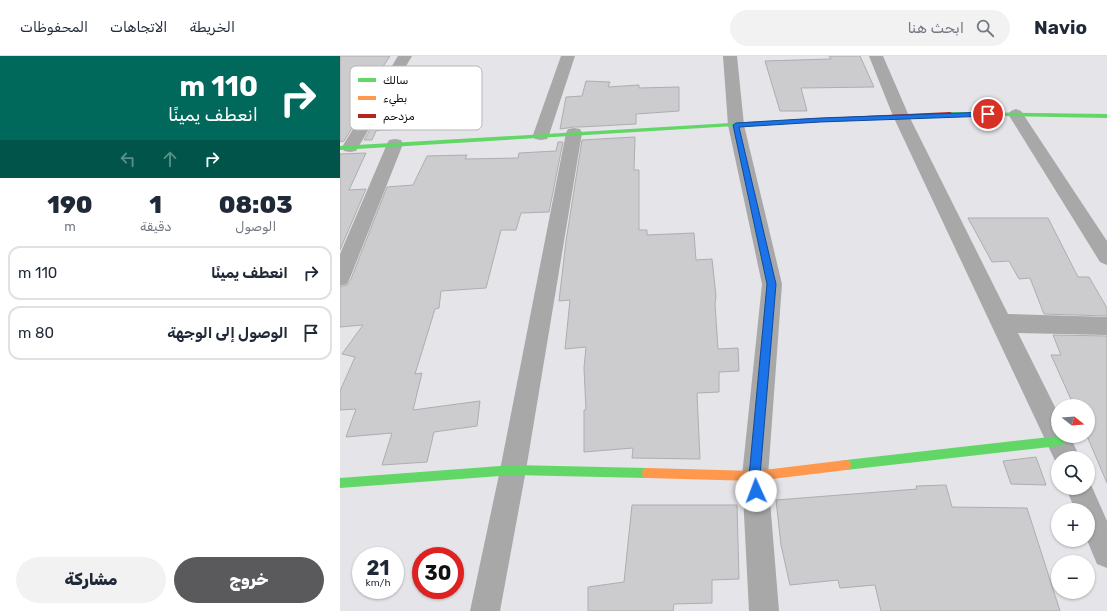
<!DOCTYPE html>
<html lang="ar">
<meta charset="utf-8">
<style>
body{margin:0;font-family:Rubik,Cairo,sans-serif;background:#f2f2f3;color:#1f2937;direction:rtl;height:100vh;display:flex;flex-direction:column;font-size:15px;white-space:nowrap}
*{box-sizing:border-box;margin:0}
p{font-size:13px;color:#747a83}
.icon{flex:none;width:22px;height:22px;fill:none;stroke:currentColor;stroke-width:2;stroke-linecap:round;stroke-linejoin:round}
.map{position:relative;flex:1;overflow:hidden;direction:ltr}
.drawer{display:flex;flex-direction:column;background:#fff;width:340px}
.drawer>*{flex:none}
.guide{background:#00695c;color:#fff;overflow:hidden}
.needle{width:26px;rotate:107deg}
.buttons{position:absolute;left:711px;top:343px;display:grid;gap:8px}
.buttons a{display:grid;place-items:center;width:44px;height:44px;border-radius:50%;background:#fff;box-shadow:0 1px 3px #0004;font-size:20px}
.speed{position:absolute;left:12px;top:491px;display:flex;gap:8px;font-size:20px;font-weight:700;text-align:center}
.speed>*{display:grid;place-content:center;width:52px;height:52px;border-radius:50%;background:#fff;box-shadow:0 1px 3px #0004;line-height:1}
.speed small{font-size:10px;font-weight:400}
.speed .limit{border:6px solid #d22;background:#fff;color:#111}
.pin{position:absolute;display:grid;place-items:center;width:34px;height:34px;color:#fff;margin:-17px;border:2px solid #fff;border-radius:50%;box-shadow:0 1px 4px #0007}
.me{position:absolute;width:44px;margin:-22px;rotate:358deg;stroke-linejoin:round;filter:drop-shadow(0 0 3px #0008)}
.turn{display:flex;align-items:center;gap:14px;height:84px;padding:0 16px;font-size:18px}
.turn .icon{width:52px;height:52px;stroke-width:2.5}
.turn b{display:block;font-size:28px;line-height:34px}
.lanes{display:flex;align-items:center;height:38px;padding:0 16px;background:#0003;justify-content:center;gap:20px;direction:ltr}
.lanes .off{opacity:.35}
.eta{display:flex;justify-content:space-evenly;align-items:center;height:68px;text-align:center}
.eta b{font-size:24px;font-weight:800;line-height:28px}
.action{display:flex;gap:8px;margin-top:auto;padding:8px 16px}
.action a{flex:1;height:46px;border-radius:24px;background:#5a5a5d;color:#fff;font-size:16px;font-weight:800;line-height:46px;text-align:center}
.action a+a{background:#f2f2f3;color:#1f2937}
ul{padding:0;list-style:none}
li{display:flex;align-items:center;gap:12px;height:54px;margin:0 8px 6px;padding:0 8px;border:2px solid #e0e1e3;border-radius:12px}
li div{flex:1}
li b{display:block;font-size:15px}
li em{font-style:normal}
header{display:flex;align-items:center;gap:24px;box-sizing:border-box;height:56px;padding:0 20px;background:#fff;border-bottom:1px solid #e0e1e3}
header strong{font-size:19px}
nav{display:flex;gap:22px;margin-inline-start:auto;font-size:14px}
.search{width:280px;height:36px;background:#f2f2f3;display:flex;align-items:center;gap:10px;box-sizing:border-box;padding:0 14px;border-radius:22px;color:#747a83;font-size:15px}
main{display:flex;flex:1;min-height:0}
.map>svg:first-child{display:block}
.building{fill:#cccbce;stroke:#aeadb0}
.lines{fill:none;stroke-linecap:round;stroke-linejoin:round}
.street{fill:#a8a8a8;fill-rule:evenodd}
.fast{fill:#63d668;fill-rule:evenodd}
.slow{fill:#ff974d;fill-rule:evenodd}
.jam{fill:#b3261e;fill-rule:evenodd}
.route{fill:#1a73e8;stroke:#114b97}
.key{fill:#fff;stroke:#b7b7b8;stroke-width:1}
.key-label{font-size:11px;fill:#0f0f12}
</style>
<header>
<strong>Navio</strong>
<div class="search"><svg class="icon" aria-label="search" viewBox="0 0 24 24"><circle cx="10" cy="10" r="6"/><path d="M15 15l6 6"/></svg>ابحث هنا</div>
<nav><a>الخريطة</a><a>الاتجاهات</a><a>المحفوظات</a></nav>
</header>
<main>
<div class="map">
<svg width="767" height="555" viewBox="0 0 767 555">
<rect width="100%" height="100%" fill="#e4e4e9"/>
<g class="building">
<polygon points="0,0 50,0 38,18 46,17 4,85 0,86"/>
<polygon points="489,0 520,0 534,31 461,32 467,55 440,55 425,5 491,3"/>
<polygon points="103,16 76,73 41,74 36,75 32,84 24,84 64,17"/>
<polygon points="246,25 270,26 268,31 299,29 299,32 339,31 339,55 296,58 296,68 240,71 234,71 220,73 226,41 242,40"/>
<polygon points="295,81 294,114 299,114 299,174 307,174 307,179 354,177 356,204 372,203 376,240 375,248 378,293 398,292 399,315 379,316 379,336 357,337 360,403 292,402 293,392 244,396 244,354 246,354 244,312 246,291 225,293 230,244 219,245 226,185 242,84"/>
<polygon points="218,86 223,86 209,156 181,157 176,174 161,174 146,232 101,235 99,252 95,253 75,318 82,317 73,354 140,345 137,370 94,376 87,406 42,409 52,377 6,381 16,353 0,354 0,335 15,301 2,298 23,269 0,271 0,231 7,229 11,223 47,131 73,129 87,100 127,99 125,103 178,102 179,97 216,95"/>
<polygon points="26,97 9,134 26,133 0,194 0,98"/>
<polygon points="628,162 708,162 738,221 749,221 767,252 767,260 704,258 690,222 679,223 669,205 652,206"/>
<polygon points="713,279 767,280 767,427 747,380 748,380 748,350 734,350 711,299 721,299"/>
<polygon points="696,401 706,429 671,428 663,405"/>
<polygon points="606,429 612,451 687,452 720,555 541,555 535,529 500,532 498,524 450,529 441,489 436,444 577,433 576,430"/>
<polygon points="292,449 397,449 399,523 372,524 372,547 334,548 333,555 248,555 248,531 284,526"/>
</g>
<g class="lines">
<g class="street">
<polygon points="58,0 72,0 16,95 10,96 4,95 2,91"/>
<polygon points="221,0 235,0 209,79 207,83 201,84 195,83 193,79"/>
<polygon points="383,0 397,0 404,69 442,228 428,420 439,555 409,555 402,420 422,228 388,69"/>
<polygon points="529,0 543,0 569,60 668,258 767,261 767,279 678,277 718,357 718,380 730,380 740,402 718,402 718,411 553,60"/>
<polygon points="676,53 681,55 767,185 767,209 760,206 668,58 671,55"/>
<polygon points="234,72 240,73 242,77 186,414 160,555 130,555 160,414 226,77 228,73"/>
<polygon points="55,83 61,84 63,88 10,222 7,228 0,230 0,198 47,88 49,84"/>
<polygon points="748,422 767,465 767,512 757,508 747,484 748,454 735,454 726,432 748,432"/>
</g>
<g class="fast">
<polygon points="610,56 767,58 767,62 608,59 608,57"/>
<polygon points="460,63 463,65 462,66 0,94 0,90"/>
<polygon points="719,380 723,381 724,385 723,389 719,390 506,414 502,413 501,409 502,405 506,404"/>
<polygon points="173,409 307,412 311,413 312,417 311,421 307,422 173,419 0,432 0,422"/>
</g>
<polygon class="slow" points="506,404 510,405 511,409 510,413 506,414 415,425 307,422 303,421 302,417 303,413 307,412 415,415"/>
<polygon class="jam" points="610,56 612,57 612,59 460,67 457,65 460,63"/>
</g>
<polygon class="route" points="648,56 650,57 650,60 480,66 399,71 436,228 420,420 421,435 420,439 416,441 412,439 409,420 427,228 393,69 396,67 480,62"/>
<rect x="10" y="10" width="132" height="64" rx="6" class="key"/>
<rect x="18" y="22" width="18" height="4" fill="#63d668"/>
<rect x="18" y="40" width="18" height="4" fill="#ff974d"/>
<rect x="18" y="58" width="18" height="4" fill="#b3261e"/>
<g class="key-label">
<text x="43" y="28">سالك</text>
<text x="43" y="46">بطيء</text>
<text x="43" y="64">مزدحم</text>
</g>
</svg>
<div class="buttons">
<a><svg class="needle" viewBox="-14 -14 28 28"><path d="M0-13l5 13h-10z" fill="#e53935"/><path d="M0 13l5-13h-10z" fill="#747a83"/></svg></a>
<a><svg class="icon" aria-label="search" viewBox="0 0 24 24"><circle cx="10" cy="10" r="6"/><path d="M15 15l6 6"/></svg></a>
<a>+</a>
<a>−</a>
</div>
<div class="speed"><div>21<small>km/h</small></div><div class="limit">30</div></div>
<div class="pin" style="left:648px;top:58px;background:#d93025"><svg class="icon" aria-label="arrive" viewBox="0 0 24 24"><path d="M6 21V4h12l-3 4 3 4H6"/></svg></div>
<svg class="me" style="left:416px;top:435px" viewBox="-20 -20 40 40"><circle r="19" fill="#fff"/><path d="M0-13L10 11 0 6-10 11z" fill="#1a73e8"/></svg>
</div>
<section class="drawer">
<div class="guide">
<div class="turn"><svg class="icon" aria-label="right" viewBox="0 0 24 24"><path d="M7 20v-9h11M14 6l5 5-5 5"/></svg><div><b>110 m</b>انعطف يمينًا</div></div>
<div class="lanes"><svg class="icon off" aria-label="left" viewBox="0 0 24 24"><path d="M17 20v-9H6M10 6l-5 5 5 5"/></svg><svg class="icon off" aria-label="ahead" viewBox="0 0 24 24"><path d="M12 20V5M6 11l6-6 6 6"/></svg><svg class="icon" aria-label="right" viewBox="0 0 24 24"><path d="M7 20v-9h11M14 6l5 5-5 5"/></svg></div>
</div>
<div class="eta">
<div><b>08:03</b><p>الوصول</p></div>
<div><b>1</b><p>دقيقة</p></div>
<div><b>190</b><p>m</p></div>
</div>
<ul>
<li><svg class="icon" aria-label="right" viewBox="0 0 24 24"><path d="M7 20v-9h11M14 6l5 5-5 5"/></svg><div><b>انعطف يمينًا</b></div><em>110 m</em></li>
<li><svg class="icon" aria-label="arrive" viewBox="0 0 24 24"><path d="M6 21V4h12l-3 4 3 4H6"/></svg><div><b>الوصول إلى الوجهة</b></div><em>80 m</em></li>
</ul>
<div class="action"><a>خروج</a><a>مشاركة</a></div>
</section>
</main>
